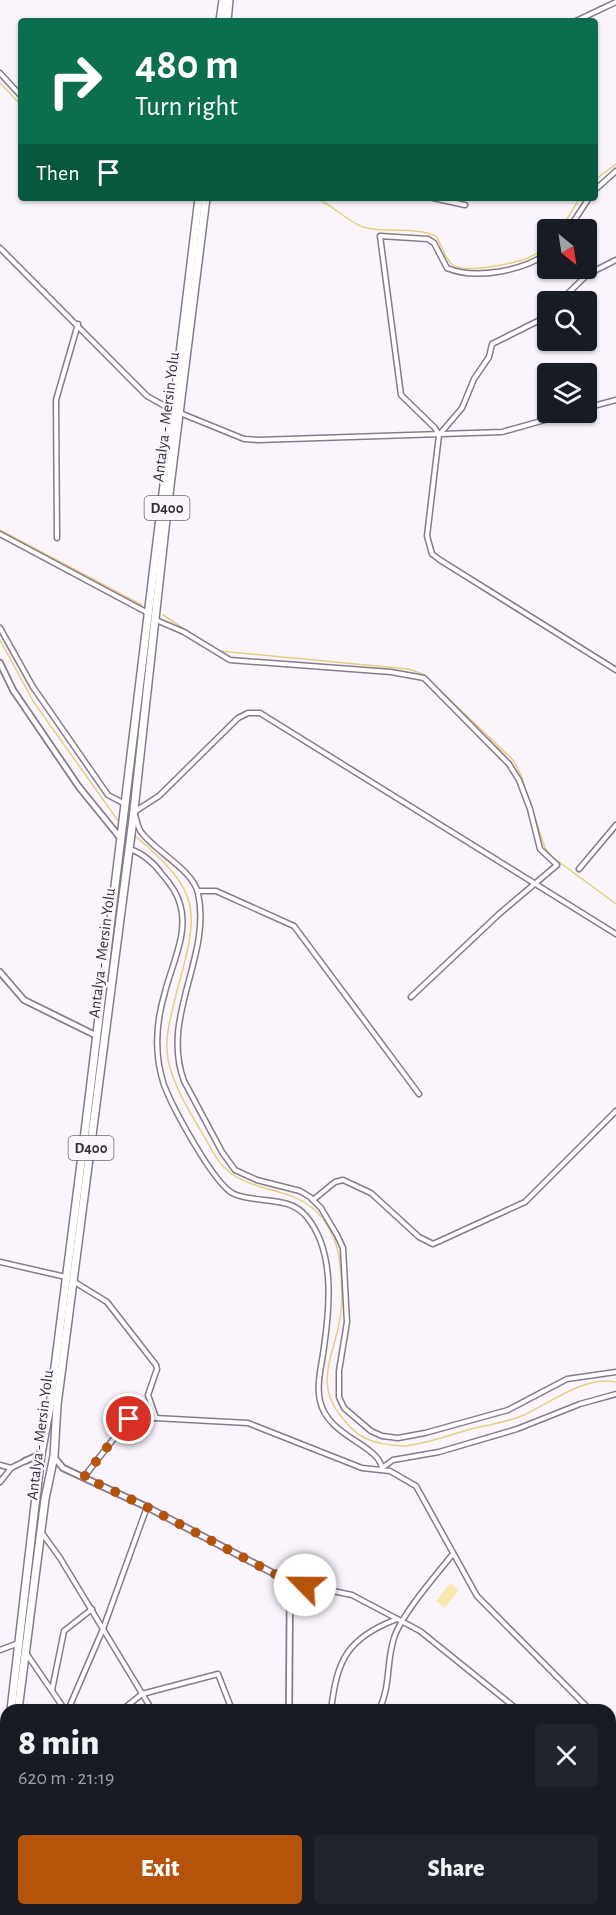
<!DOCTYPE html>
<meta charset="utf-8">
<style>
body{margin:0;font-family:"Alegreya Sans",sans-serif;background:#20242c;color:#f1f3f6;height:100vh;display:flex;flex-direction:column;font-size:22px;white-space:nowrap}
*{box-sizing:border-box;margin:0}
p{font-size:20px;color:#9ea1a6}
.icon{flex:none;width:33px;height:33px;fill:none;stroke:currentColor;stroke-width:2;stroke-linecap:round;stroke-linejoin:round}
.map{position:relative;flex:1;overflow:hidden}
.panel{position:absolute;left:0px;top:1704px;width:616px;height:212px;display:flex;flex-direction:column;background:#171b24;border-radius:18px 18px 0 0;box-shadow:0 2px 4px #0004}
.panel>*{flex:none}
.top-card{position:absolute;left:18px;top:18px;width:580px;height:183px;border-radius:6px;box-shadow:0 2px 4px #0004;background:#0b6e4f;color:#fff;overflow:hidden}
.needle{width:39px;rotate:150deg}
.fabs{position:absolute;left:537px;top:219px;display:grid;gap:12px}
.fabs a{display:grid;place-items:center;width:60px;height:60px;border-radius:6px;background:#171b24;box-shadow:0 2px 4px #0004;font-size:30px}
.pin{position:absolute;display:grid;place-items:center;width:51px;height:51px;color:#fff;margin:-26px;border:3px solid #fff;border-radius:50%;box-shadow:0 2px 6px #0007}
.me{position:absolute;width:66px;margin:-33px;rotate:293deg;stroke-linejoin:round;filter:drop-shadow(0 0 4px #0008)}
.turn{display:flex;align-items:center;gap:21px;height:126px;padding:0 18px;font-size:27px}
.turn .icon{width:78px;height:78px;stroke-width:2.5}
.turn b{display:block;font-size:42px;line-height:51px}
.then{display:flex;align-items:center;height:57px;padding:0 18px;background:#0003;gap:12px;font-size:22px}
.round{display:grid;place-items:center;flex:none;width:63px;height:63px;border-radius:6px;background:#20242c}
.headline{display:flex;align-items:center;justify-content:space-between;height:102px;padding:0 18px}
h1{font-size:36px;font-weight:800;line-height:45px}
.primary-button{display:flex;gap:12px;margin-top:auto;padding:12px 18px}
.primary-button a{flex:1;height:69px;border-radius:6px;background:#b45309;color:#fff;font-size:24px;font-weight:800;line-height:69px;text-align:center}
.primary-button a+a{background:#20242c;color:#f1f3f6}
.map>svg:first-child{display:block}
.green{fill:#f8e9ac}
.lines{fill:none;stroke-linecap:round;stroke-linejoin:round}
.stream{stroke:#e4d07d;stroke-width:1.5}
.minor-casing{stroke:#887a8e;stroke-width:7}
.tertiary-casing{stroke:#887a8e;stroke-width:8}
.trunk-casing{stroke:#887a8e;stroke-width:10}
.minor{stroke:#fff;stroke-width:4}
.tertiary{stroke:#fff;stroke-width:4.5}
.trunk{stroke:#fff;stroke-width:7}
.route{stroke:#b45309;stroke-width:10;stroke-dasharray:0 18}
.labels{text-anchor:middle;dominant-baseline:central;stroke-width:4.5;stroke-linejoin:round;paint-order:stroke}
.shield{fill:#faf4fd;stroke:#6f6972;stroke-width:1.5}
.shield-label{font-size:15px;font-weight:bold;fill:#342e36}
.street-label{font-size:16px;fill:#342e36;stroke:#faf4fd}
</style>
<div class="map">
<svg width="616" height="1915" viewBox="0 0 616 1915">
<rect width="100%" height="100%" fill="#faf4fd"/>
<polygon class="green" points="450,1583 459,1590 445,1608 436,1601"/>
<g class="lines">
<g class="stream">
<polyline points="0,83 21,105"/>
<polyline points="596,179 616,164"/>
<path d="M315 198C332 204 346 221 363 227 387 234 413 226 436 236 442 245 444 258 453 265 465 274 519 263 532 256 538 253 543 248 548 245"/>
<polyline points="560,230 580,198"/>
<polyline points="0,530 142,605"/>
<polyline points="163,615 212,647"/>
<polyline points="0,640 33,701 119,822"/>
<polyline points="219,651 408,669 423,674 513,760 521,775 545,848 551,856 616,904"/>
<path d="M134 835C204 894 199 910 176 995 172 1012 166 1031 167 1049 167 1081 198 1124 213 1152 244 1210 314 1167 338 1251 341 1264 343 1297 341 1311 338 1348 312 1380 340 1415 346 1423 356 1434 365 1438 375 1443 392 1446 404 1446 426 1444 450 1435 471 1429 488 1425 508 1422 524 1415 550 1403 586 1375 616 1382"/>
<polyline points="549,1910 558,1915"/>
<polyline points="367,1915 384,1911 392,1915"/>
<polyline points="508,1915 513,1910"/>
</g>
<g class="minor-casing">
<g id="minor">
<polyline points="576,21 616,2"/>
<polyline points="0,73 21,96"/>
<polyline points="596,189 616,171"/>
<polyline points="433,198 465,205"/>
<polyline points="568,230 589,198"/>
<polyline points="0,248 147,396 172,410"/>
<path d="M548 253C523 271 475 280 447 268L434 243 428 239 380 236 401 395 435 428 439 435 427 536 432 554 440 560 616 670"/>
<polyline points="559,302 588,274 616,260"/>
<polyline points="586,408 616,400"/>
<polyline points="180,413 244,439 258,440 502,432 573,412"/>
<polyline points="439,435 462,408 474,379 489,357 492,344 548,316"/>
<polyline points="0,534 148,613"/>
<polyline points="57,538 56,400 78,324"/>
<polyline points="156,620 184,632 230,660 391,672 424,678 509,764 519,780 530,809 540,849 557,865 499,914 411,997"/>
<polyline points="0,628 33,687 108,795 125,804"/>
<path d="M129 849C141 852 154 863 161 873 169 882 177 892 180 904 189 932 172 964 165 992 156 1022 154 1055 164 1085 173 1108 214 1185 234 1194 258 1204 288 1195 306 1216 335 1250 330 1306 324 1347 322 1364 316 1384 320 1401 328 1437 378 1444 382 1468L393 1460 439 1452 517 1429 580 1404 616 1394"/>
<polyline points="579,869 616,825"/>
<polyline points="198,891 216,891 294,926 419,1094"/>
<path d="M616 934 260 713H248L238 718 159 796 134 812C137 819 137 828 142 833 155 851 193 870 198 893 212 957 160 1016 184 1081L222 1152 235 1170 257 1180 300 1191 310 1197 321 1208 337 1235 343 1248 347 1322 339 1371V1397L344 1408 371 1431 382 1436 398 1438 425 1433 508 1410 567 1379 616 1372"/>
<polyline points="313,1200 335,1182 343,1180 371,1193 419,1237 433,1244 525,1202 616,1111"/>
<polyline points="0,1262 66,1277"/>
<polyline points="73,1281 107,1302 156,1365 157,1369 148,1395 156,1418"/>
<polyline points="0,1465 11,1468"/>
<polyline points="84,1477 129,1419 136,1417 248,1423 362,1468 390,1471 416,1486 477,1596 590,1710"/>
<polyline points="0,1482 11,1468 25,1461"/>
<polyline points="42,1533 60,1558 152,1710"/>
<polyline points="290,1582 352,1595 420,1631 518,1710"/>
<polyline points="0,1650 19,1643"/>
<polyline points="26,1653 65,1710"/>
<polyline points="52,1690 64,1631 92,1609"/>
<polyline points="68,1710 103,1629 147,1507"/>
<polyline points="122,1710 142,1694 218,1674 232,1710"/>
<polyline points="217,1710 230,1706"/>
<path d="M331 1710C337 1660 347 1638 397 1619"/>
<path d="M379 1710C391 1686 386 1662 394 1638 401 1615 436 1575 452 1555"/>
<polyline points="610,1731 616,1737"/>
<polyline points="610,1787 616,1791"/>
<polyline points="610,1873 616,1870"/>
<polyline points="610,1901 616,1903"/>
<polyline points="70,1910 75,1915"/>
<polyline points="183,1910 187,1915"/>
<polyline points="257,1910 259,1915"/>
<polyline points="547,1910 548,1915"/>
<polyline points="560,1910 570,1915"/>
<polyline points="153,1915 165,1910"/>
<polyline points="421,1915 421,1910"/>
</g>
</g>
<g class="tertiary-casing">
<g id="tertiary">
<polyline points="0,663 13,690 79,787 122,840"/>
<polyline points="0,972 24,1000 97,1036"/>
<polyline points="54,1457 63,1468 147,1507 290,1582 289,1710"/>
<polyline points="25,1461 41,1454"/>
<polyline points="610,1836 616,1834"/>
<polyline points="323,1910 323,1915"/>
<polyline points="489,1915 496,1910"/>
</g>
</g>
<g class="trunk-casing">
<g id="trunk">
<polyline points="220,21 223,0"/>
<polyline points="227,21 229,0"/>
<polyline points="11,1710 41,1454 50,1406 84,1140 199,198"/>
<polyline points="18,1710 45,1499 54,1456 57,1405 133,819 167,510 206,198"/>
<polyline points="0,1797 6,1750"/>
<polyline points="0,1852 6,1804"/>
</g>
</g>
<use href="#minor" class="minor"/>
<use href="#tertiary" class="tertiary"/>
<use href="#trunk" class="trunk"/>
</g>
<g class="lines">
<polyline class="route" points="129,1419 84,1477 147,1507 290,1582 305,1585"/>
</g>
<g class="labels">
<g class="shield">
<rect x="144.5" y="496" width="45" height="24" rx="4.5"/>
<rect x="68.5" y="1136" width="45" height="24" rx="4.5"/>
</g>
<g class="shield-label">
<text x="167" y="508">D400</text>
<text x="91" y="1148">D400</text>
</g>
<g class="street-label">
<text transform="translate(166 417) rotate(-83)">Antalya - Mersin Yolu</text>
<text transform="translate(102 953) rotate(-83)">Antalya - Mersin Yolu</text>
<text transform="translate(40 1435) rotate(-83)">Antalya - Mersin Yolu</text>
</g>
</g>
</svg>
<div class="fabs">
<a><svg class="needle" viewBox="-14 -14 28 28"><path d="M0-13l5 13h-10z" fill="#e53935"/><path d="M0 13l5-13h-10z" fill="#9ea1a6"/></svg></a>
<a><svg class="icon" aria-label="search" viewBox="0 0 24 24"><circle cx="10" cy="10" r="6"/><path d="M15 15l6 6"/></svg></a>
<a><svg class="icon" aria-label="layers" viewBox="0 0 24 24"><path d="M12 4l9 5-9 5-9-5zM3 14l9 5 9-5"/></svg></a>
</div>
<div class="pin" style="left:129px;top:1419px;background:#d93025"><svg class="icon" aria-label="arrive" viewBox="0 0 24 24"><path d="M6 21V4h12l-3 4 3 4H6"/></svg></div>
<svg class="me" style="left:305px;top:1585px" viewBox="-20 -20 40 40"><circle r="19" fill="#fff"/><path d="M0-13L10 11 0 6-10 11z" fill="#b45309"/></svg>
<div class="top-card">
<div class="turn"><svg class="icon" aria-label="right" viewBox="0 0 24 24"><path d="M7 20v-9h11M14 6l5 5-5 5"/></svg><div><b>480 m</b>Turn right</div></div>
<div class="then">Then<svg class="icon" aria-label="arrive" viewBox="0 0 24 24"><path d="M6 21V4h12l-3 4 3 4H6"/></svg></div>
</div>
<section class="panel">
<div class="headline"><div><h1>8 min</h1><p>620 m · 21:19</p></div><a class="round"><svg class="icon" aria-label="close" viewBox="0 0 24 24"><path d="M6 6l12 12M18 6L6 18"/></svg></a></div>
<div class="primary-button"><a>Exit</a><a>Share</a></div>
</section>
</div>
